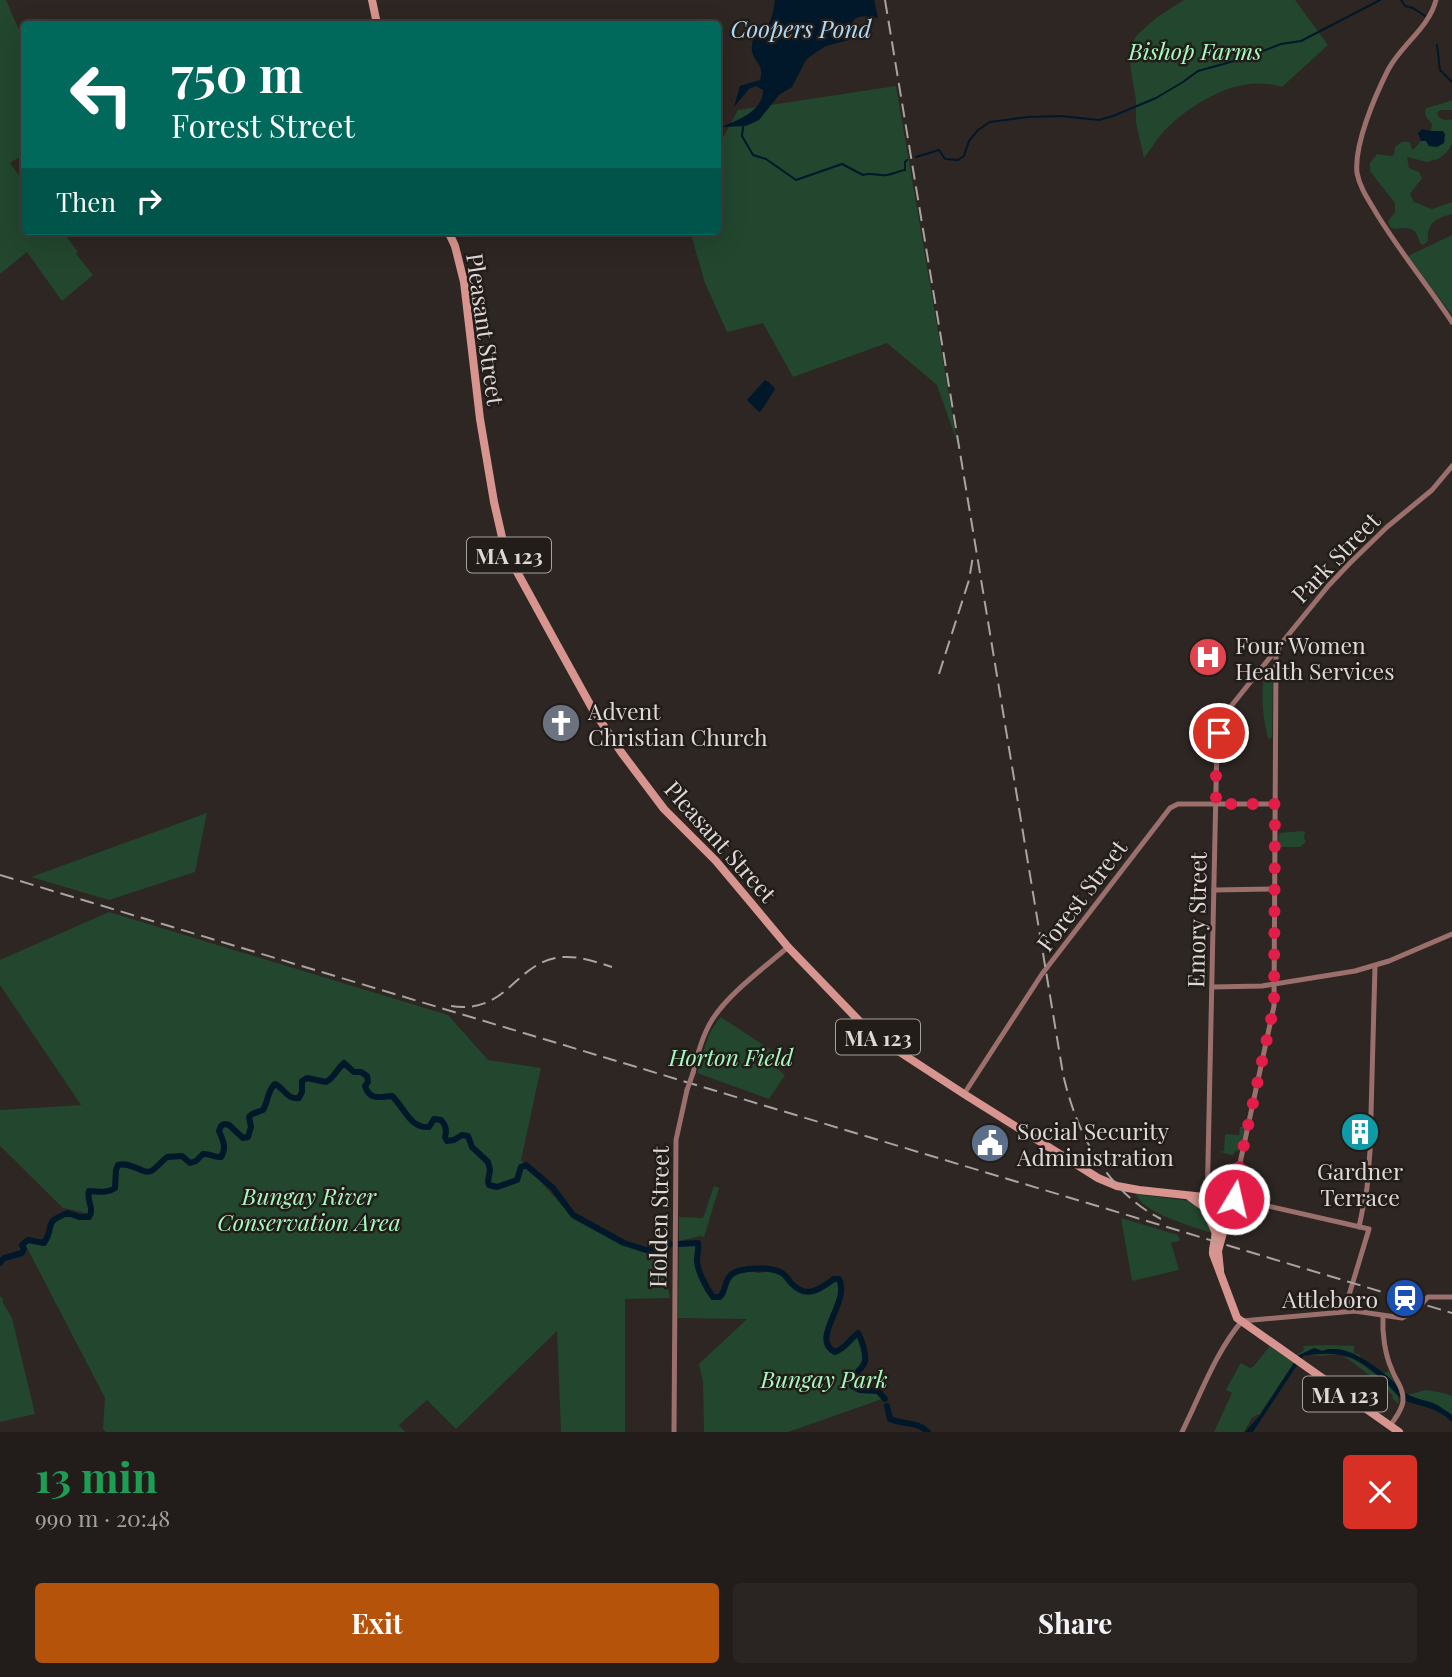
<!DOCTYPE html>
<meta charset="utf-8">
<style>
body{margin:0;font-family:"Playfair Display",serif;background:#2a2523;color:#f1f3f6;height:100vh;display:flex;flex-direction:column;font-size:26px;white-space:nowrap}
*{box-sizing:border-box;margin:0}
p{font-size:23px;color:#a2a1a2}
.icon{flex:none;width:38px;height:38px;fill:none;stroke:currentColor;stroke-width:2;stroke-linecap:round;stroke-linejoin:round}
.map{position:relative;height:1432px;overflow:hidden}
.panel{display:flex;flex-direction:column;background:#221c1a;flex:1}
.panel>*{flex:none}
.hud{position:absolute;left:21px;top:21px;width:700px;height:214px;border-radius:7px;box-shadow:0 7px 28px #0002,0 0 0 2px #3f3a39;background:#00695c;color:#fff;overflow:hidden}
.pin{position:absolute;display:grid;place-items:center;width:60px;height:60px;color:#fff;margin:-30px;border:4px solid #fff;border-radius:50%;box-shadow:0 2px 7px #0007}
.me{position:absolute;width:77px;margin:-38px;rotate:9deg;stroke-linejoin:round;filter:drop-shadow(0 0 5px #0008)}
.turn{display:flex;align-items:center;gap:24px;height:147px;padding:0 35px;font-size:32px}
.turn .icon{width:91px;height:91px;stroke-width:2.5}
.turn b{display:block;font-size:49px;line-height:60px}
.then{display:flex;align-items:center;height:66px;padding:0 35px;background:#0003;gap:14px;font-size:26px}
.round{display:grid;place-items:center;flex:none;width:74px;height:74px;border-radius:7px;background:#2a2523}
.head{display:flex;align-items:center;justify-content:space-between;height:119px;padding:0 35px}
h1{font-size:42px;font-weight:700;line-height:52px;color:#1e9e55}
.action{display:flex;gap:14px;margin-top:auto;padding:14px 35px}
.action a{flex:1;height:80px;border-radius:7px;background:#b45309;color:#fff;font-size:28px;font-weight:700;line-height:80px;text-align:center}
.action a+a{background:#2a2523;color:#f1f3f6}
.map>svg:first-child{display:block}
.green{fill:#22462e}
.water{fill:#00182a}
.lines{fill:none;stroke-linecap:round;stroke-linejoin:round}
.stream{stroke:#00182a;stroke-width:2}
.river{stroke:#00182a;stroke-width:6}
.secondary{stroke:#9b6f6b;stroke-width:5}
.highway{stroke:#d8948e;stroke-width:8}
.rail{stroke:#a9a3a1;stroke-width:2;stroke-dasharray:14 7;stroke-linecap:butt}
.secondary-bridge{stroke:#9b6f6b;stroke-width:5}
.route{stroke:#e11d48;stroke-width:12;stroke-dasharray:0 21.6}
.labels{text-anchor:middle;dominant-baseline:central;stroke-width:5;stroke-linejoin:round;paint-order:stroke}
.shield{fill:#231d1a;stroke:#a6a19e;stroke-width:2}
.shield-label{font-size:21px;font-weight:bold;fill:#ded9d7}
.park-label{font-size:23px;font-style:italic;fill:#a6fac0;stroke:#231d1a}
.street-label{font-size:23px;fill:#ded9d7;stroke:#231d1a}
.poi-label{font-size:23px;fill:#ded9d7;stroke:#231d1a;text-anchor:start}
.water-label{font-size:24px;font-style:italic;fill:#a9dafa;stroke:#231d1a}
</style>
<div class="map">
<svg width="1452" height="1432" viewBox="0 0 1452 1432">
<rect width="100%" height="100%" fill="#2d2623"/>
<g class="green">
<polygon points="0,0 6,0 24,42 24,154 10,163 24,182 24,231 62,231 78,252 76,254 93,275 62,301 27,252 0,274"/>
<path d="M1184 0H1295L1328 45 1282 87C1277 86 1271 84 1266 84 1231 79 1187 107 1164 131 1157 139 1151 149 1144 158L1136 123V100L1131 71 1129 49 1137 35 1156 18Z"/>
<polygon points="896,86 957,442 937,385 887,343 793,377 763,323 727,332 705,283 690,231 718,231 718,147 738,110"/>
<path d="M1452 100V110H1440L1437 113C1439 120 1446 121 1452 119V144L1446 153 1438 159 1427 162 1407 157 1409 168 1419 172 1422 178 1410 194 1414 202 1432 209 1452 202V214C1435 219 1427 222 1428 241L1423 245 1420 243C1416 227 1409 227 1394 229L1390 227 1388 221 1395 212V203L1373 175 1370 171V163L1377 154 1390 156 1394 155 1395 147 1402 142H1410L1411 147 1413 150 1421 141H1426L1443 131H1431L1432 124C1428 119 1423 115 1426 108L1444 103Z"/>
<polygon points="1452,235 1452,315 1408,256"/>
<path d="M1269 665 1273 668 1272 737 1270 739 1268 738C1262 715 1260 690 1266 667Z"/>
<polygon points="207,813 195,872 109,900 31,877"/>
<polygon points="1303,831 1305,832 1304,838 1306,842 1300,847 1278,847 1279,833"/>
<path d="M109 912 448 1015 488 1060 541 1068 521 1160 568 1212 643 1252 656 1254 661 1253 670 1298 625 1299V1432H561L557 1331 456 1429 427 1400 399 1425 405 1432H106L103 1429 105 1398 24 1242 31 1239 44 1243C49 1236 46 1227 51 1221 63 1207 75 1218 89 1217L91 1214 63 1208 0 1146V1110L81 1105 0 985V960Z"/>
<path d="M721 1017 774 1052 768 1061 785 1075 769 1099 697 1073C703 1054 707 1031 721 1017Z"/>
<polygon points="1240,1127 1245,1127 1240,1150 1235,1151 1233,1155 1220,1152 1224,1151 1225,1134 1239,1135"/>
<polygon points="714,1186 719,1188 704,1237 701,1236 679,1241 679,1217 703,1218"/>
<path d="M1136 1194 1189 1201 1201 1208 1212 1233C1193 1227 1141 1212 1136 1194Z"/>
<polygon points="1121,1218 1178,1235 1180,1241 1171,1243 1179,1270 1132,1281"/>
<path d="M684 1242 698 1243C699 1250 697 1253 697 1260 697 1271 707 1289 713 1297H720C733 1285 721 1274 747 1269L757 1273 778 1271 789 1285 792 1284C807 1299 820 1289 834 1279H839C849 1299 820 1328 826 1345 827 1349 831 1351 834 1352 846 1349 849 1340 858 1333 862 1340 866 1353 865 1361 862 1372 851 1372 852 1386L860 1390 878 1391 885 1398 788 1432H704L703 1382 699 1364 747 1319 678 1318 679 1244Z"/>
<polygon points="0,1296 3,1299 3,1303 12,1318 35,1414 0,1422"/>
<path d="M1329 1345 1354 1346V1353L1360 1355V1357L1384 1373 1389 1371 1395 1384C1379 1369 1346 1341 1322 1351L1318 1349 1299 1356 1297 1355 1304 1350 1303 1346Z"/>
<polygon points="1270,1346 1294,1363 1259,1415 1258,1414 1252,1418 1244,1432 1214,1432 1232,1393 1226,1390 1240,1364 1241,1363 1250,1368 1253,1367"/>
<polygon points="1334,1353 1349,1356 1359,1362 1382,1379 1398,1395 1399,1404 1393,1399 1392,1395 1381,1384 1344,1356 1337,1354 1321,1356 1307,1355"/>
<polygon points="1426,1390 1444,1393 1452,1396 1452,1415 1434,1404 1407,1395"/>
</g>
<g class="water">
<path d="M775 0H874L878 18C855 14 850 17 849 40L826 46 812 55 806 60 792 87 779 95 759 120 746 126 721 127C738 121 764 110 763 90L756 86 749 89 734 107 740 86 760 80C765 64 754 63 752 51 751 46 753 42 753 38 772 22 771 24 775 0Z"/>
<polygon points="1422,129 1431,131 1443,131 1445,134 1444,143 1437,147 1429,146 1426,141 1421,141 1418,133"/>
<polygon points="765,380 769,382 775,389 761,411 759,412 747,400"/>
<path d="M1314 1348 1322 1351C1345 1342 1374 1365 1391 1379 1396 1384 1400 1390 1407 1394 1415 1399 1425 1400 1433 1403 1440 1406 1446 1411 1452 1415V1422C1444 1414 1434 1409 1423 1406 1416 1404 1409 1403 1402 1399 1395 1394 1390 1386 1383 1380 1356 1355 1338 1350 1303 1356L1253 1432H1245L1260 1415 1299 1355Z"/>
</g>
<g class="lines">
<g class="stream">
<polyline points="1401,0 1405,6 1413,8 1425,16"/>
<polyline points="1437,45 1440,70 1452,82"/>
<path d="M743 127 742 136 753 155 766 159 796 180 842 164 863 175C872 172 878 176 887 175 894 174 898 171 905 170V162L907 160"/>
<polyline points="916,157 939,150 945,159 958,160 964,156 969,141 978,130 990,122 1027,117 1060,116 1099,120 1113,116 1156,98 1183,82 1198,71 1245,58 1281,44 1301,41 1380,0"/>
</g>
<g class="river">
<path d="M679 1244 698 1243C699 1250 697 1253 697 1260 697 1271 707 1289 713 1297H720C726 1291 724 1280 732 1274 742 1267 770 1267 780 1272 785 1274 788 1279 791 1283 807 1300 820 1289 834 1279H839C851 1302 809 1339 835 1352 846 1348 849 1340 858 1333 862 1340 866 1353 865 1361 862 1372 851 1372 852 1386L860 1390 878 1391 885 1399"/>
<path d="M0 1263 4 1258 22 1253 24 1249 22 1245 28 1240 44 1243C56 1226 41 1223 68 1213L79 1217H89C95 1208 86 1201 89 1191 99 1191 106 1194 115 1188L116 1170 118 1165C133 1161 144 1177 153 1170 158 1166 162 1161 167 1157L182 1156 190 1163 196 1161 203 1154C210 1153 214 1158 221 1157 227 1148 223 1140 219 1131L221 1126 224 1124 229 1125 243 1138 248 1137 251 1127 249 1117 252 1114 263 1110C268 1102 268 1089 275 1084 284 1088 287 1100 299 1098L302 1092V1081L307 1078 326 1082C335 1077 336 1070 344 1063L354 1072H361L367 1076 368 1082 365 1086C370 1101 380 1097 392 1096 404 1107 410 1129 429 1127L434 1119 441 1120C446 1125 447 1130 445 1137L447 1141 454 1140 462 1135 468 1136 472 1147 488 1162 490 1170 488 1181 489 1185 497 1187 517 1180 521 1167 526 1165 553 1188 573 1215 624 1243 646 1250 665 1248 670 1244"/>
<path d="M887 1406 890 1419C903 1425 917 1421 928 1432"/>
</g>
<g class="secondary">
<path d="M1436 0C1429 28 1401 45 1388 70 1375 96 1354 144 1357 173 1360 189 1370 202 1378 216 1401 253 1428 286 1452 322"/>
<polyline points="1214,890 1275,889"/>
<polyline points="1212,987 1262,986 1355,971 1389,961 1452,934"/>
<path d="M693 1073C697 1055 702 1036 712 1020 729 993 764 968 788 947"/>
<polyline points="964,1094 1042,974 1170,808 1178,804 1275,804"/>
<polyline points="1207,1209 1217,741 1221,724 1228,710 1276,650"/>
<polyline points="1359,1227 1367,1188 1370,1151 1375,966"/>
<polyline points="1350,1311 1349,1295 1369,1229 1237,1199 1232,1200 1274,1006 1276,657 1280,645 1329,585 1350,563 1387,527 1432,490 1452,466"/>
<path d="M1383 1316C1382 1333 1385 1355 1392 1370 1396 1381 1404 1389 1403 1401 1402 1411 1395 1418 1390 1426"/>
<polyline points="674,1432 676,1140 687,1090"/>
<path d="M1182 1432C1200 1396 1216 1351 1242 1321L1355 1311 1402 1318 1414 1312 1428 1297H1452"/>
</g>
<g class="highway">
<polyline points="372,0 377,24"/>
<polyline points="448,231 455,246 464,282 480,419 494,502 502,537 516,570 556,643 592,708 621,752 664,809 716,861 788,947 867,1029 892,1047 964,1094 1098,1178 1117,1186 1139,1190 1232,1200 1218,1251 1220,1270"/>
<path d="M1190 1197 1204 1207 1215 1231C1217 1238 1212 1246 1213 1254L1237 1318 1399 1432"/>
</g>
<g class="rail">
<path d="M885 0 1063 1074C1076 1132 1106 1191 1161 1219"/>
<polyline points="939,674 969,580 973,556"/>
<polyline points="0,875 1452,1313"/>
<path d="M451 1006C509 1015 514 961 563 957 580 956 596 962 612 967"/>
</g>
<polyline class="secondary-bridge" points="687,1090 693,1073"/>
</g>
<g class="lines">
<polyline class="route" points="1219,733 1216,756 1216,804 1275,804 1274,1006 1232,1200 1234,1199"/>
</g>
<defs>
<g id="hospital-disc" transform="scale(2.0125)"><circle r="9.5" fill="#e0444e" stroke="#231d1a"/><path d="M-5-5h3v3.5h4V-5h3V5h-3V1.5h-4V5h-3Z" fill="#fff"/></g>
<g id="church-disc" transform="scale(2.0125)"><circle r="9.5" fill="#6b7280" stroke="#231d1a"/><path d="M-1.2-6h2.4v3.5h3.3v2.4h-3.3V6h-2.4V-.1h-3.3v-2.4h3.3Z" fill="#fff"/></g>
<g id="building-disc" transform="scale(2.0125)"><circle r="9.5" fill="#0f9aa8" stroke="#231d1a"/><path d="M-4-6H4V6H1V3H-1V6H-4ZM-2.5-4.3h1.7v1.8h-1.7ZM.8-4.3h1.7v1.8H.8ZM-2.5-1h1.7V.8h-1.7ZM.8-1h1.7V.8H.8Z" fill="#fff"/></g>
<g id="civic-disc" transform="scale(2.0125)"><circle r="9.5" fill="#5c6f8a" stroke="#231d1a"/><path d="M-.6-6.5H3V-4.5H.6V-3L4-1V1h2V6H-6V1h2V-1L-.6-3ZM-1.2 2.5V6h2.4V2.5Z" fill="#fff"/></g>
<g id="station-disc" transform="scale(2.0125)"><circle r="9.5" fill="#1a4fb4" stroke="#231d1a"/><path d="M-3-6H3Q5-6 5-4V2Q5 4 3 4L4.5 6H3L1.5 4h-3L-3 6H-4.5L-3 4Q-5 4-5 2V-4Q-5-6-3-6ZM-3.5-4v3h7v-3ZM-3.5 1v1.5H-2V1ZM2 1v1.5H3.5V1Z" fill="#fff"/></g>
</defs>
<g fill-rule="evenodd">
<use href="#hospital-disc" x="1208" y="657"/>
<use href="#church-disc" x="561" y="723"/>
<use href="#building-disc" x="1360" y="1132"/>
<use href="#civic-disc" x="990" y="1143"/>
<use href="#station-disc" x="1405" y="1298"/>
</g>
<g class="labels">
<g class="shield">
<rect x="467" y="537.5" width="84" height="35" rx="5"/>
<rect x="836" y="1019.5" width="84" height="35" rx="5"/>
<rect x="1303" y="1376.5" width="84" height="35" rx="5"/>
</g>
<g class="shield-label">
<text x="509" y="555">MA 123</text>
<text x="878" y="1037">MA 123</text>
<text x="1345" y="1394">MA 123</text>
</g>
<g class="park-label">
<text x="1195" y="50">Bishop Farms</text>
<text x="731" y="1056">Horton Field</text>
<text x="309" y="1195">Bungay River<tspan x="309" dy="26">Conservation Area</tspan></text>
<text x="824" y="1378">Bungay Park</text>
</g>
<g class="street-label">
<text transform="translate(486 329) rotate(82)">Pleasant Street</text>
<text transform="translate(1335 557) rotate(-46)">Park Street</text>
<text transform="translate(721 841) rotate(48)">Pleasant Street</text>
<text transform="translate(1081 895) rotate(-53)">Forest Street</text>
<text transform="translate(1196 920) rotate(-89)">Emory Street</text>
<text transform="translate(658 1217) rotate(-89)">Holden Street</text>
</g>
<g class="poi-label">
<text x="1235" y="644">Four Women<tspan x="1235" dy="26">Health Services</tspan></text>
<text x="588" y="710">Advent<tspan x="588" dy="26">Christian Church</tspan></text>
<text x="1017" y="1130">Social Security<tspan x="1017" dy="26">Administration</tspan></text>
<text x="1360" y="1170" text-anchor="middle">Gardner<tspan x="1360" dy="26">Terrace</tspan></text>
<text x="1378" y="1298" text-anchor="end">Attleboro</text>
</g>
<g class="water-label">
<text x="801" y="28">Coopers Pond</text>
</g>
</g>
</svg>
<div class="pin" style="left:1219px;top:733px;background:#d93025"><svg class="icon" aria-label="arrive" viewBox="0 0 24 24"><path d="M6 21V4h12l-3 4 3 4H6"/></svg></div>
<svg class="me" style="left:1234px;top:1199px" viewBox="-20 -20 40 40"><circle r="17" fill="#e11d48" stroke="#fff" stroke-width="3"/><path d="M0-11L8 9 0 5-8 9z" fill="#fff"/></svg>
<div class="hud">
<div class="turn"><svg class="icon" aria-label="left" viewBox="0 0 24 24"><path d="M17 20v-9H6M10 6l-5 5 5 5"/></svg><div><b>750 m</b>Forest Street</div></div>
<div class="then">Then<svg class="icon" aria-label="right" viewBox="0 0 24 24"><path d="M7 20v-9h11M14 6l5 5-5 5"/></svg></div>
</div>
</div>
<section class="panel">
<div class="head"><div><h1>13 min</h1><p>990 m · 20:48</p></div><a class="round" style="background:#d93025;color:#fff"><svg class="icon" aria-label="close" viewBox="0 0 24 24"><path d="M6 6l12 12M18 6L6 18"/></svg></a></div>
<div class="action"><a>Exit</a><a>Share</a></div>
</section>
